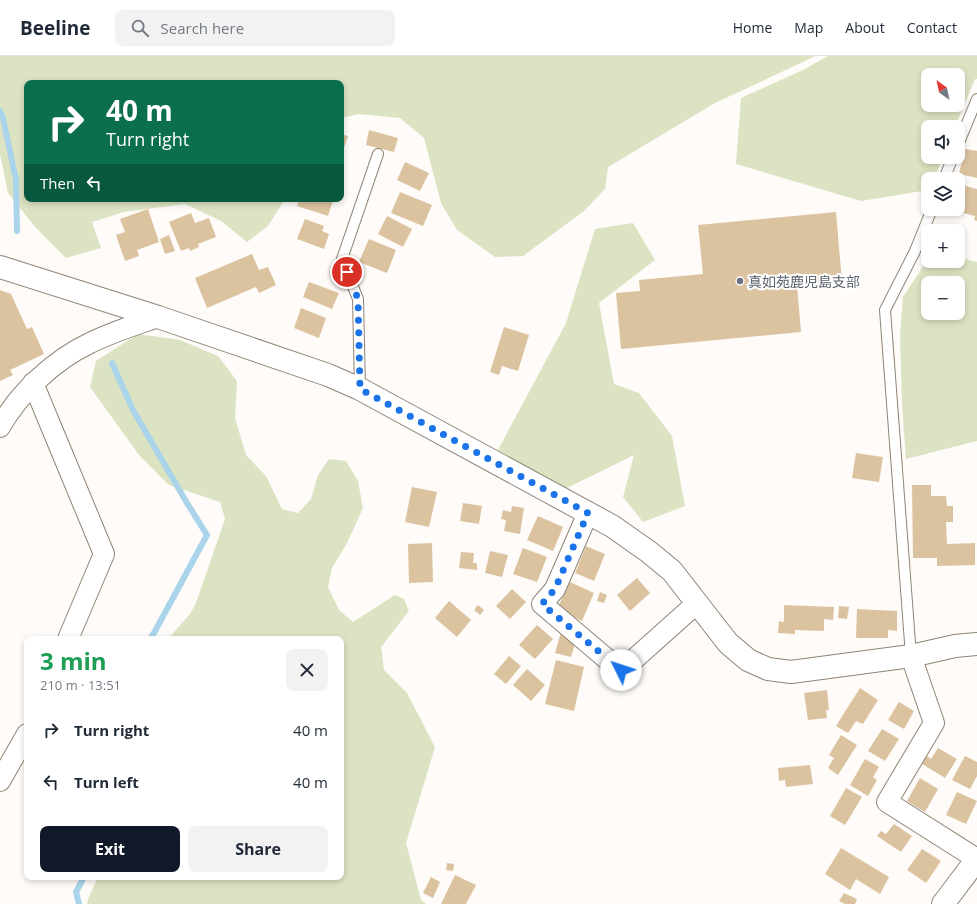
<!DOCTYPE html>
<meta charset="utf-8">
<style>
body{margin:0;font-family:"Open Sans","Noto Sans JP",sans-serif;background:#f2f2f3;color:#1f2937;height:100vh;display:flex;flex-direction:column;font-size:15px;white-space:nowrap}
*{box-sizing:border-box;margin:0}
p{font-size:13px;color:#747a83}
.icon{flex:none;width:22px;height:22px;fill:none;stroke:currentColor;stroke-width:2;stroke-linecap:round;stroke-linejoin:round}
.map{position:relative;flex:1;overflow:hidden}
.drawer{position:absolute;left:24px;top:580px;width:320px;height:244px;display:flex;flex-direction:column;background:#fff;border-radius:8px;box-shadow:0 2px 6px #0003}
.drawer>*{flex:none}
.hud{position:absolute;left:24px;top:24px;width:320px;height:122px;border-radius:8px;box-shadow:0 2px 6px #0003;background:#0b6e4f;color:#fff;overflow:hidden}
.needle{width:26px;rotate:327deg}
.buttons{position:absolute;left:921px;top:12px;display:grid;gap:8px}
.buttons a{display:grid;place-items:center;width:44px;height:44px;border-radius:8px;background:#fff;box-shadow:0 2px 6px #0003;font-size:20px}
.pin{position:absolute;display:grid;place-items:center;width:34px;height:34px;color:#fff;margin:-17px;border:2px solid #fff;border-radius:50%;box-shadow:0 1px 4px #0007}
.me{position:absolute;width:44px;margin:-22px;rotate:311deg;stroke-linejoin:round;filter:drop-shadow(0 0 3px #0008)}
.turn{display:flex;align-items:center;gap:14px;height:84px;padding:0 16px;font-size:18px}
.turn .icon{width:52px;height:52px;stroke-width:2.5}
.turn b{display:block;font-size:28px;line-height:34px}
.then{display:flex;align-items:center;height:38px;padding:0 16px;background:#0003;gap:8px;font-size:15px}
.round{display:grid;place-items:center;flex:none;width:42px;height:42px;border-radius:8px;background:#f2f2f3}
.head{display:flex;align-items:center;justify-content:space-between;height:68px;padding:0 16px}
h1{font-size:24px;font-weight:700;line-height:30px;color:#1e9e55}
.button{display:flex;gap:8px;margin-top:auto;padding:8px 16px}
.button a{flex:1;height:46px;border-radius:8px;background:#111827;color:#fff;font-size:16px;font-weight:700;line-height:46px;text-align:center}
.button a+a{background:#f2f2f3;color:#1f2937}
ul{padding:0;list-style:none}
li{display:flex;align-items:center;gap:12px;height:52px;padding:0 16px}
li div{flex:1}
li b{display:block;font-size:15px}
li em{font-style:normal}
header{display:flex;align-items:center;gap:24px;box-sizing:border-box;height:56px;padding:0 20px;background:#fff;border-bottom:1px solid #e0e1e3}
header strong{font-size:19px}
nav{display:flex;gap:22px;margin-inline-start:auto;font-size:14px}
.search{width:280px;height:36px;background:#f2f2f3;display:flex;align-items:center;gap:10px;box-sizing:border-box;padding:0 14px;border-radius:8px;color:#747a83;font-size:15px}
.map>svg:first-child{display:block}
.green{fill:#dce3c2;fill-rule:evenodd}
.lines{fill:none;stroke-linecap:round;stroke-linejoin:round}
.stream{stroke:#a9d4ea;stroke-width:6}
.building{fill:#dcc3a0}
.lane-casing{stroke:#8f8477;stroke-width:12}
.street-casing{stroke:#8f8477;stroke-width:22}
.secondary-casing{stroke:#8f8477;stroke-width:24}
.lane{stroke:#fff;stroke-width:10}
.street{stroke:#fff;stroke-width:20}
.secondary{stroke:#fff;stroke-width:22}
.route{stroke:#1a73e8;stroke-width:7;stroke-dasharray:0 12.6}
.worship-dot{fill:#6b7280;stroke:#fff;stroke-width:1.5}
.labels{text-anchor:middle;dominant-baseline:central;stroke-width:4;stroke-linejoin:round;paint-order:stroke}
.worship-label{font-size:14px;fill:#5b616d;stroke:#fff;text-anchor:start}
</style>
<header>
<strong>Beeline</strong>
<div class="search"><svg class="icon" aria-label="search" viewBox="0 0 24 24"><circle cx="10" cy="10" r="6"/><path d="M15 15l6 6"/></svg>Search here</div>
<nav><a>Home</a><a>Map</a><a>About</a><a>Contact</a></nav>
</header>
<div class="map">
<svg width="977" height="848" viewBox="0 0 977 848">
<rect width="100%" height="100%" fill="#fefbf8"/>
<g class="green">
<polygon points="0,0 815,0 803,6 715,47 608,111 605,133 584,155 523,200 495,201 457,174 441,147 424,82 400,62 359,58 341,62 341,27 27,27 27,143 285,143 268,170 247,186 221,165 185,148 124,156 92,166 101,192 66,202 36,172 8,137 0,98"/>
<path d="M828 0H977V23H975L955 71H928V101H943L934 123H928V134L861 145 736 108 741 42 803 14ZM928 19H958V49H928Z"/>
<polygon points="633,167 655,204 599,247 614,328 639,337 672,380 685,450 643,466 623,441 634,399 565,433 498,394 566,267 595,173"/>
<path d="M958 201 977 206V385L906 403 902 349 900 279 903 241 928 203V205H958ZM928 227H958V257H928Z"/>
<polygon points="138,278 180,284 218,300 237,325 235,362 246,399 266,420 282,453 298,457 311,443 318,419 329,403 346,405 358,425 363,452 347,487 332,512 328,531 339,554 353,566 395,539 404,543 409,555 381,591 384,614 407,637 435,691 406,787 421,844 426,848 87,848 88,843 98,821 341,821 341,583 168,583 190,558 196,547 225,463 220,446 169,429 139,399 90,331 96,305"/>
</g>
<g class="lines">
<g class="stream">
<polyline points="0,55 3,62 16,124 17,175"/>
<polyline points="112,307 133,354 187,447 207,479 154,577 150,583"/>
<polyline points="79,848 76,836 84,821"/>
</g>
</g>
<g class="building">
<polygon points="369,74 398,82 394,96 366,89"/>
<polygon points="341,78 348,80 341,101"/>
<polygon points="965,93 977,95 977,122 959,118"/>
<polygon points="405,106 429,117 420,135 397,124"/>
<polygon points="958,128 977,133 977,165 974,164 975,160 952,154 958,153"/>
<polygon points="400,136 432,149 423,170 391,157"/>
<polygon points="299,143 329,143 333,144 328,160 297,150"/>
<polygon points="148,153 159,186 137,194 139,200 125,205 116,179 125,176 120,163"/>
<polygon points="836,156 842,226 797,230 801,276 621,293 616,237 640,235 639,224 703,218 698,169"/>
<polygon points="191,157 195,167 209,162 216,181 198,188 199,191 190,195 189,192 181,195 169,166"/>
<polygon points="387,160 412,173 403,191 378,178"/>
<polygon points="305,163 324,170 322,175 329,178 324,193 297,183"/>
<polygon points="169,179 175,195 165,198 160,183"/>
<polygon points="369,183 396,194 387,217 359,206"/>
<polygon points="252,198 259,214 268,211 276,229 259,237 256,231 207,252 195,222"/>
<polygon points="309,226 339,237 332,253 303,241"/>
<polygon points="0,234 11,238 27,273 32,271 44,298 10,314 13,319 0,325"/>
<polygon points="301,252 326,262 319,282 294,272"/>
<polygon points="504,271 529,279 518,315 502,310 499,319 490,316"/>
<polygon points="856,397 883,401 879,426 852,422"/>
<polygon points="912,429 931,429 931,440 946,440 947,450 953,450 953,466 946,466 947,488 975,487 975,509 937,510 937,502 913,502"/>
<polygon points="412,431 437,436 429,471 405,466"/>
<polygon points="463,447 482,450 479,468 460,465"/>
<polygon points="512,450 524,452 520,478 504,475 506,464 501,463 503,454 511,456"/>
<polygon points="538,460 563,471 553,495 527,484"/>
<polygon points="432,487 433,526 409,527 408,488"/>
<polygon points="586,490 605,498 594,525 575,517"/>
<polygon points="523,492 547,501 537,526 513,518"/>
<polygon points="490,495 508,499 502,521 485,517"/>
<polygon points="461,496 474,497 473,507 477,507 477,514 459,512"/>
<polygon points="637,522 650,537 630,555 617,539"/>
<polygon points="570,526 594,537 582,565 557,553"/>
<polygon points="512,533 526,546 510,563 496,550"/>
<polygon points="600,536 607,539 604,547 597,545"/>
<polygon points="449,545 471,564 457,581 435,562"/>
<polygon points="478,549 484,554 480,559 474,554"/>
<polygon points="784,549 834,551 833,564 824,563 824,575 795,574 795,578 778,577 779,565 784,566"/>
<polygon points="839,550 849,551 847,563 838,562"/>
<polygon points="857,553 897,555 897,575 888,574 888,582 856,582"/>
<polygon points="537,569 553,583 535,603 519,589"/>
<polygon points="561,576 575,588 571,601 555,597"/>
<polygon points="509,600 521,610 506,628 494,618"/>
<polygon points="556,604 584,611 574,655 545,648"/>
<polygon points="527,613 545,629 531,645 513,629"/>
<polygon points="860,632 878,644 863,668 856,665 848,677 836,670"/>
<polygon points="827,634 829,654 826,654 827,662 808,664 804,637"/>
<polygon points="899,646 914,655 904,673 888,664"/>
<polygon points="882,673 899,683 885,705 868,695"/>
<polygon points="841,679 857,689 838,719 828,712 834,702 829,699"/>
<polygon points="938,692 957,703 945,722 922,708 927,700 931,703"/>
<polygon points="965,700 977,706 977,720 970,733 952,724"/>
<polygon points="865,703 879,711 873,721 877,724 868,740 850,729"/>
<polygon points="810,709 813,728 786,731 785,724 779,725 778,712"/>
<polygon points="920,722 938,733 925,756 907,745"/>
<polygon points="846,732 862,741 845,769 830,760"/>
<polygon points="957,736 977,745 966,768 946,759"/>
<polygon points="894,768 912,780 901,796 877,780 881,775 886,778"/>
<polygon points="841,792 889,821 880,838 856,823 850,834 825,818"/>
<polygon points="922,793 941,805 926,827 907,814"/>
<polygon points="447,807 454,808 453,815 446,814"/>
<polygon points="455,819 476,829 466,848 441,848"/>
<polygon points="431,821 440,826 433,842 423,837"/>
<polygon points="844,837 857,843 855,848 845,848 839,845"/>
</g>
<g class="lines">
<g class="lane-casing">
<g id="lane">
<polyline points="958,89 977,43"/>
<polyline points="944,123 953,101"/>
<polyline points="360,333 358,243 342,203 378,98"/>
<polyline points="911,600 885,254 915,195 932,153"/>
</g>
</g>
<g class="street-casing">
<g id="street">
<polyline points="33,327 104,498 68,583"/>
<path d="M0 371C19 337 54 304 90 287 112 276 135 269 158 261"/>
<polyline points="588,457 555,533 542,548 621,615 697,547"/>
<polyline points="911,600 934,667 887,746 977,803"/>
<polyline points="0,725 27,678"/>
</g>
</g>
<g class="secondary-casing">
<g id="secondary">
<polyline points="0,211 158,261 328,319 360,333 612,470 649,496 672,515 728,587 748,604 768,613 791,616 911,600 955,590 977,588"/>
<polyline points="943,848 977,803"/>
</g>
</g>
<use href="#lane" class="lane"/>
<use href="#street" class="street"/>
<use href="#secondary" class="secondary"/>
</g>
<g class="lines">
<polyline class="route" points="347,216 358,243 360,333 588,457 555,533 542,548 621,614"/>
</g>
<circle class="worship-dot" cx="740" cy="225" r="4"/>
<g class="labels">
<g class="worship-label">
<text x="748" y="225">真如苑鹿児島支部</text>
</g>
</g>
</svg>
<div class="buttons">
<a><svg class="needle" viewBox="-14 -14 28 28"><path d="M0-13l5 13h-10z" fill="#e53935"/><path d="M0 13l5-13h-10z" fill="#747a83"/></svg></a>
<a><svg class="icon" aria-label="sound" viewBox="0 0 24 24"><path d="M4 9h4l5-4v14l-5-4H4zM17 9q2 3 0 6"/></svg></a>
<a><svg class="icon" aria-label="layers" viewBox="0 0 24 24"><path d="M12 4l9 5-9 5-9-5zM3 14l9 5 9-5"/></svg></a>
<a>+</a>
<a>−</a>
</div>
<div class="pin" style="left:347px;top:216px;background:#d93025"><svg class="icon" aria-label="arrive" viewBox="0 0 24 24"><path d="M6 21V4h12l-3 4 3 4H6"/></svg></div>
<svg class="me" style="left:621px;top:614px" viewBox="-20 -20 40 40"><circle r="19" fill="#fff"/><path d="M0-13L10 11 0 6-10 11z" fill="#1a73e8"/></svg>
<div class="hud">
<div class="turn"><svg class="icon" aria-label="right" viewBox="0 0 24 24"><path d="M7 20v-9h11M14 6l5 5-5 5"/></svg><div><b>40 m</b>Turn right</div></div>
<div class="then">Then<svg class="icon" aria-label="left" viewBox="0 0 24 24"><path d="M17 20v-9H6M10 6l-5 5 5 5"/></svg></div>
</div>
<section class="drawer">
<div class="head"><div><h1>3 min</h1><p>210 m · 13:51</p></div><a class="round"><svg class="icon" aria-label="close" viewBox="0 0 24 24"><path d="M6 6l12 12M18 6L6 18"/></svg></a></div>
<ul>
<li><svg class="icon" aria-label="right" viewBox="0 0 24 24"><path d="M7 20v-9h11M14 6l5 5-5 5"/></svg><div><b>Turn right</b></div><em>40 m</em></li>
<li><svg class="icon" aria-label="left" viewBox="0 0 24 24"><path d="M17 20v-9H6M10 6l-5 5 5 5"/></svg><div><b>Turn left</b></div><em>40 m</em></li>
</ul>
<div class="button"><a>Exit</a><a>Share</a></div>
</section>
</div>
